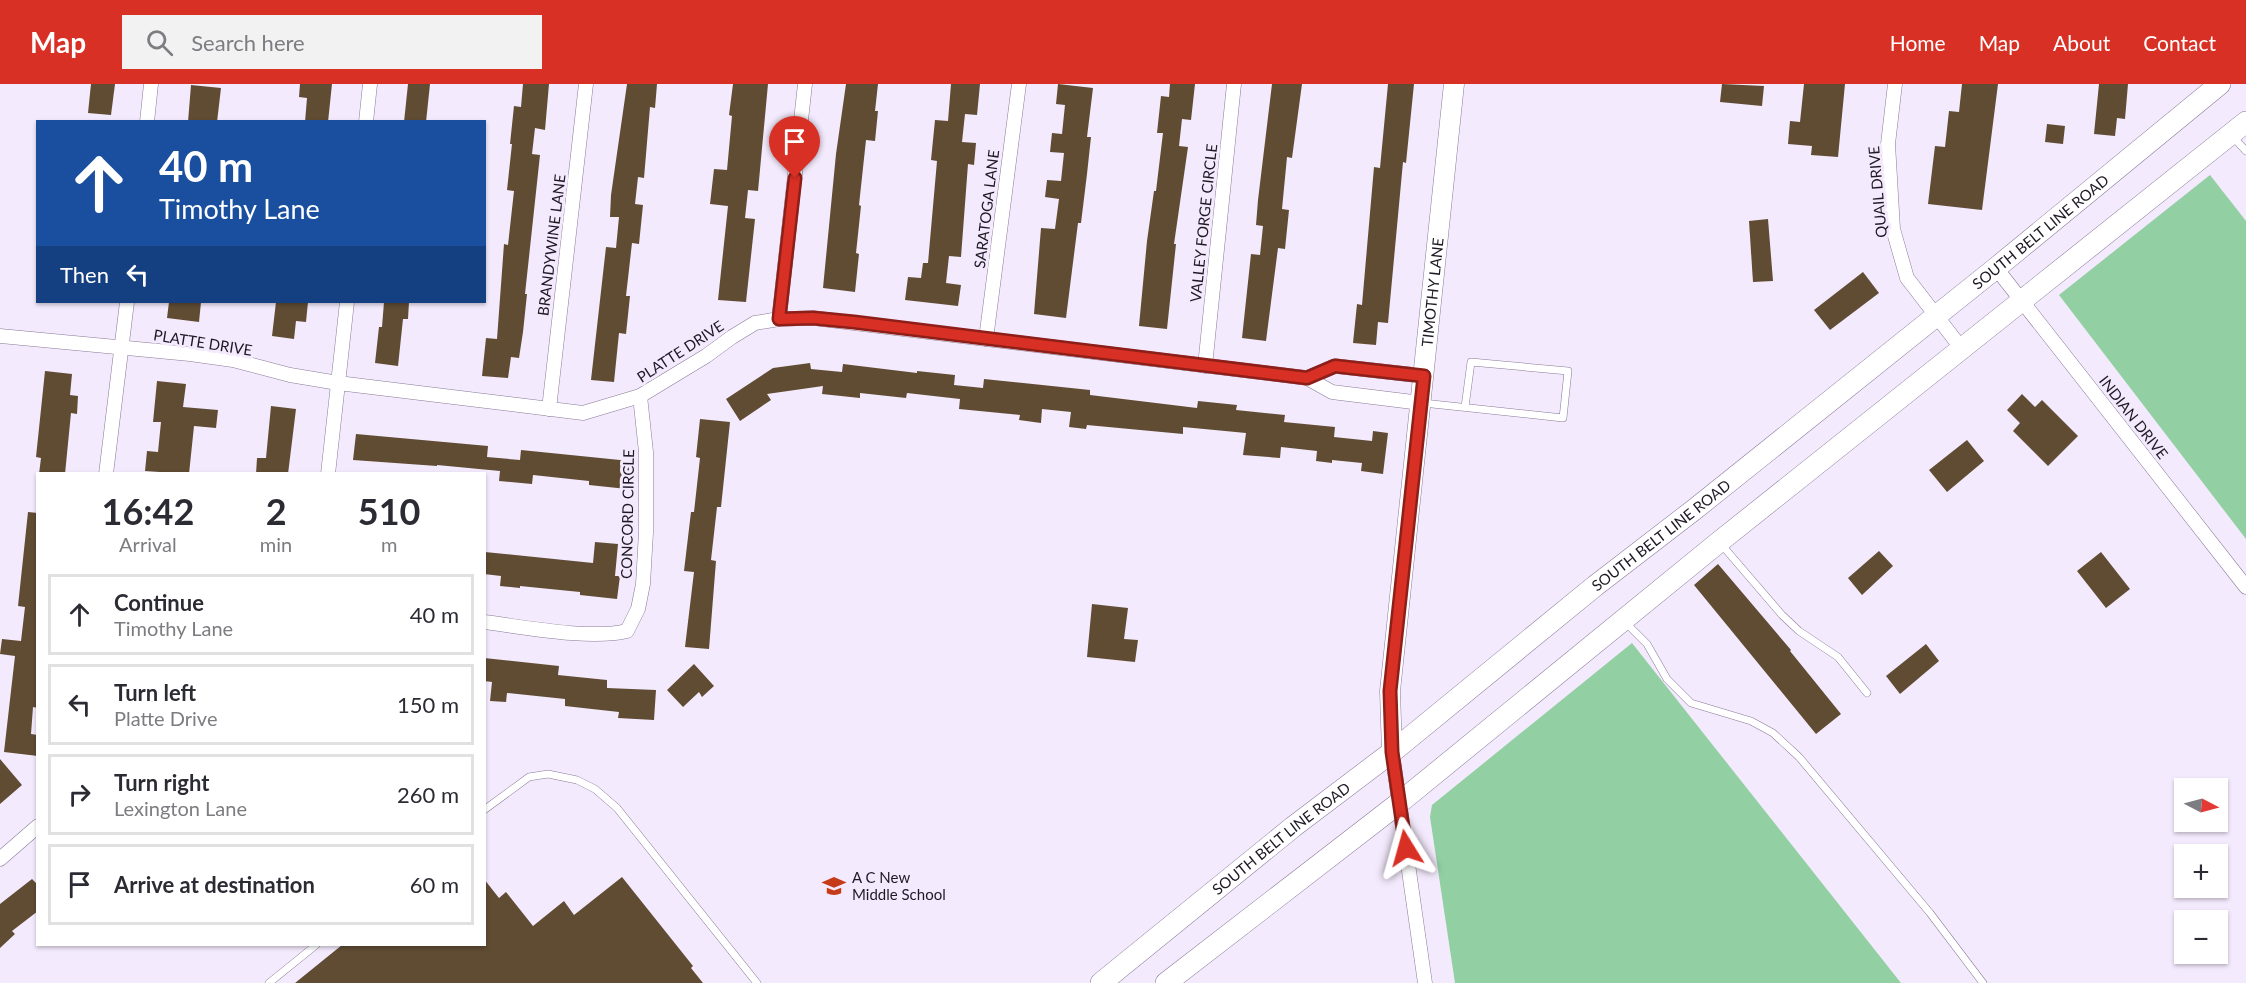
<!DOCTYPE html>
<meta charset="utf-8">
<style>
body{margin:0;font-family:Lato,sans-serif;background:#f2f2f3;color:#2b2b33;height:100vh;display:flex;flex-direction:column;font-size:22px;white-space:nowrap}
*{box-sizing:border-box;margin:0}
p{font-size:20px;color:#7c7c81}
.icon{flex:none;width:33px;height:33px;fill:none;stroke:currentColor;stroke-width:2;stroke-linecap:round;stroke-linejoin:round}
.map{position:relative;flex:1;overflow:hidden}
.sheet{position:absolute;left:36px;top:388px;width:450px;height:474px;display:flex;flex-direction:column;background:#fff;border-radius:0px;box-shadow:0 2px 4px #0004}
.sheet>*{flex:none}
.top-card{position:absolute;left:36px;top:36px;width:450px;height:183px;border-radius:0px;box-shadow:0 2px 4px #0004;background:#1a4fa0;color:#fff;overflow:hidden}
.needle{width:39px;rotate:96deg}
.tools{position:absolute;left:2174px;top:694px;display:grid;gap:12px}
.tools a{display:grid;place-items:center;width:54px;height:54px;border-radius:0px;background:#fff;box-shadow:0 2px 4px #0004;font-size:30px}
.pin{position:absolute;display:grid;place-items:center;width:51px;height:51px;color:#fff;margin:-62px -26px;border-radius:50% 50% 50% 0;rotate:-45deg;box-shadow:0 0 6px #0007}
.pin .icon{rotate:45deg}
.me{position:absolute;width:66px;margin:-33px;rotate:352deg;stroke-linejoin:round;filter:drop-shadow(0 0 4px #0008)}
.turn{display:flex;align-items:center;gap:21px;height:126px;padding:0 24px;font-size:27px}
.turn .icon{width:78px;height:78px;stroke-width:2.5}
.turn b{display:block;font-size:42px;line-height:51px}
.then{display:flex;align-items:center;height:57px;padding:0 24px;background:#0003;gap:12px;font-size:22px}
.eta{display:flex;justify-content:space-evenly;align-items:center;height:102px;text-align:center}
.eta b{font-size:36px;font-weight:700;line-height:42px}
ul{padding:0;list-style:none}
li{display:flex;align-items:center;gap:18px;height:81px;margin:0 12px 9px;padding:0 12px;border:3px solid #e1e1e2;border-radius:0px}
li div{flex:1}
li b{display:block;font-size:22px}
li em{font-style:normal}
header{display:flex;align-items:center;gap:36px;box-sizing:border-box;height:84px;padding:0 30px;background:#d93025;color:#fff}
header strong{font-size:28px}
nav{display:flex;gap:33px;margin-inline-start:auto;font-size:21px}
.search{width:420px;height:54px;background:#f2f2f3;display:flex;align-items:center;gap:15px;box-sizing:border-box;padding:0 21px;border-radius:0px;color:#7c7c81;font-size:22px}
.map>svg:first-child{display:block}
.forest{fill:#92cfa2}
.building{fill:#604c33}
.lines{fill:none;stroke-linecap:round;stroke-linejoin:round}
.lane-casing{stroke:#897a97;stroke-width:8}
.street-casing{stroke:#897a97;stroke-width:15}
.secondary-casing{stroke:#897a97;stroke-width:21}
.primary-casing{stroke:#897a97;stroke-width:22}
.lane{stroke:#fff;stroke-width:7}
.street{stroke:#fff;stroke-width:14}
.secondary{stroke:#fff;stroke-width:20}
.primary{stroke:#fff;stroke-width:21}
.route-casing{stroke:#8d1f18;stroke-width:15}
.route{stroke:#d93025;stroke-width:10}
.labels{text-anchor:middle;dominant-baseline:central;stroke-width:6;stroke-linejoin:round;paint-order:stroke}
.street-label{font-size:15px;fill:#1f1924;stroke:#f4eafd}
.poi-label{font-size:15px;fill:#1f1924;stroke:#f4eafd;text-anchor:start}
</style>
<header>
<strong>Map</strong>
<div class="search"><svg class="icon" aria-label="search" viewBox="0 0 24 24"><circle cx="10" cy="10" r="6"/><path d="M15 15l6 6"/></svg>Search here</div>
<nav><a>Home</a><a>Map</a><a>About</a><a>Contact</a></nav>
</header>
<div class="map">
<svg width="2246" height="899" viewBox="0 0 2246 899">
<rect width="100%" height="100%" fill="#f4eafd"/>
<g class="forest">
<polygon points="2210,91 2246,137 2246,455 2059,211"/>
<polygon points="1632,559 1901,899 1455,899 1430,733 1432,721"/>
</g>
<g class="building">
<polygon points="91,0 115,0 111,31 88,29"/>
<polygon points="300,0 332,0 328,38 305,38 307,14 299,13"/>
<polygon points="408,0 430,0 426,38 404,38"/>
<polygon points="523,0 549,0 545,46 535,44 532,70 540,71 525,210 527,210 523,248 519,274 511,273 508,294 482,292 486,254 497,255 504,160 508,161 514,107 507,106 512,60 510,60 514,22 521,23"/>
<polygon points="627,0 657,0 655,24 650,23 644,94 638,93 635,120 643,121 639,160 632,159 626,212 630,212 626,250 619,249 614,298 591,296 606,163 616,164 619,133 610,133 611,111"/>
<polygon points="733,0 768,0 758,107 748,106 745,134 755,135 746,218 718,216 728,122 710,120 714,85 727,86 732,32 729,31"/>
<polygon points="846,0 878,0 875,27 878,27 875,57 866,56 859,121 861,122 856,169 859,170 855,208 823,204 836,70"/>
<polygon points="951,0 980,0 977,31 965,30 962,58 976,59 974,81 968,80 961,173 949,172 946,199 961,201 958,222 905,216 908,193 921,194 923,179 928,179 937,77 931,76 935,36 948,37"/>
<polygon points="1058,0 1093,4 1087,53 1091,53 1087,90 1081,139 1078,139 1066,234 1034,230 1041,144 1055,145 1059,115 1045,113 1047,96 1061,97 1064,69 1050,68 1052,49 1062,50 1065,21 1056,20"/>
<polygon points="1170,0 1195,0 1191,36 1182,35 1179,62 1188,63 1174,160 1176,160 1167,245 1139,242 1147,157 1154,107 1156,107 1163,49 1157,49 1161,12 1169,13"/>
<polygon points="1272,0 1302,0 1292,74 1287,73 1282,125 1289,126 1285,165 1278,164 1266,257 1242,254 1251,170 1260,171 1263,142 1256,141 1258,116"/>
<polygon points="1388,0 1414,0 1406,79 1403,78 1388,239 1378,238 1376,261 1353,259 1357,220 1362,221 1374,83 1380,84"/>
<polygon points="1722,0 1764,2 1762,22 1720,18"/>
<polygon points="1804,0 1845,0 1838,73 1811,71 1812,62 1788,60 1790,37 1800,38"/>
<polygon points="1962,0 1998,0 1982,126 1928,120 1935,62 1945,63 1949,27 1959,28"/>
<polygon points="2099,0 2128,0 2125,35 2117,34 2115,52 2094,50"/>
<polygon points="191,1 221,4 217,38 188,38"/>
<polygon points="2047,40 2065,42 2063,60 2045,58"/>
<polygon points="1768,135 1773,197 1753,198 1749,137"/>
<polygon points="1863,188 1879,209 1830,246 1814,226"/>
<polygon points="169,218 201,218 199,238 167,234"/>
<polygon points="276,218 308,218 306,238 296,237 294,255 272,252"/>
<polygon points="384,218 409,218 408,235 403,235 398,282 375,279 379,243 382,243"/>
<polygon points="810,279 811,285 842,288 843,280 917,289 917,287 955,291 954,301 983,304 984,295 1090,306 1090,311 1197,324 1198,317 1237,321 1236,326 1285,331 1284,338 1335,343 1334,353 1372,357 1373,347 1388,349 1383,390 1361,387 1362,379 1332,376 1332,379 1316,377 1317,367 1281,363 1280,374 1243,371 1246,349 1183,343 1183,350 1087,341 1086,345 1069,343 1071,328 1042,325 1041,339 1019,336 1020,331 959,325 960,315 907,309 906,314 860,309 860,314 822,310 823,302 767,310 771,316 740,337 726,315 773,284"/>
<polygon points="45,287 72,290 70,311 78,312 77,330 71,329 65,390 39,390 41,374 36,373"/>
<polygon points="157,297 186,300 183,323 218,326 216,344 194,342 189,390 145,387 147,367 158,368 161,338 153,338"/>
<polygon points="2022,310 2035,323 2042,316 2078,352 2048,382 2013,347 2020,339 2007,326"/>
<polygon points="271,322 296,325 288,390 256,390 257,374 266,374"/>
<polygon points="700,335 730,338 721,423 717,423 711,476 716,477 709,565 685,563 694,488 684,487 691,428 694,428 700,374 696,373"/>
<polygon points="356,350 488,362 487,373 520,376 521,366 630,377 627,405 589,401 589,397 533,391 532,400 499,397 500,387 437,381 437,382 353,376"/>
<polygon points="1967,356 1984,377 1947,408 1929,386"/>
<polygon points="28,428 38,429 38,624 33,623 31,650 38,651 38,672 4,668 15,572 0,570 2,555 21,557 25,523 18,522"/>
<polygon points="595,458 618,460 615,492 620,492 617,515 580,511 580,508 520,502 520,504 500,502 501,492 484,490 485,468 593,479"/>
<polygon points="1879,467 1893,482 1862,511 1848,494"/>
<polygon points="2101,468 2130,505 2106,524 2077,487"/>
<polygon points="1718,480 1791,566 1790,567 1841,630 1816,650 1694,501"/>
<polygon points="1092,520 1128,524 1124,555 1138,556 1135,578 1087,573"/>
<polygon points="1926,560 1939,577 1900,610 1886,592"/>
<polygon points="484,574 559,582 558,591 607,596 607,604 656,606 654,636 618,634 619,628 565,622 565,615 507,609 506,618 490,617 492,598 484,597"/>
<polygon points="694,580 714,602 702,613 699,608 683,623 667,606"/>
<polygon points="0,675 22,701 0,720"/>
<polygon points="622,793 693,882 691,884 703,899 295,899 342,861 484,861 484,795 499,814 506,808 533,842 564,817 574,831"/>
<polygon points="32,795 38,801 38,827 12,847 15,850 0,864 0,820"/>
</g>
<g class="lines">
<g class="lane-casing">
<g id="lane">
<polyline points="2233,53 2246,67"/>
<polyline points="1423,319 1563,334 1568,287 1471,278 1465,323"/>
<polyline points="1721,460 1782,531 1799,547 1838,573 1867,609"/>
<polyline points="1626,539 1647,560 1667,595 1691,619 1751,637 1773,649 1799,673 1930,829 1983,899"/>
<polyline points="484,726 529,693 548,690 577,696 595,705 617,724 757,899"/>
<polyline points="269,899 316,861"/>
</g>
</g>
<g class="street-casing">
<g id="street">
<polyline points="1895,0 1888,60 1893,145 1907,194 1962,265"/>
<polyline points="147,38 151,0"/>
<polyline points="366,38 370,0"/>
<polyline points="1996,184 2246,503"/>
<polyline points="779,235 805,0"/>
<polyline points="0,252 190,270 233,276 290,291 338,299 583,329 640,312 706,272 732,253 755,239 779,235 813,234 1307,294 1332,308 1421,319"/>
<polyline points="986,255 1019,0"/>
<polyline points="1205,282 1234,0"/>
<polyline points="1307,294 1335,282 1424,292"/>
<polyline points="549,325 586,0"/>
<polyline points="106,390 127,218"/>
<polyline points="328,390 347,218"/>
<path d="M484 538C524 543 590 556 627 547L638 525 643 500 646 448V368L640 312"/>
<polyline points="1392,668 1425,899"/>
<polyline points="0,775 38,742"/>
</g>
</g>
<g class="secondary-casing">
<g id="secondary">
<path id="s1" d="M1392 668 1390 607 1454 0"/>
</g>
</g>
<g class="primary-casing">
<g id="primary">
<path id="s2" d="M1101 899 1293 743 1392 668 1595 502 1695 425 1996 184 2220 0"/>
<polyline points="1166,899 1399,719 1719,458 2246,38"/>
</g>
</g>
<use href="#lane" class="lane"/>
<use href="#street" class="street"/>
<use href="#secondary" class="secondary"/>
<use href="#primary" class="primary"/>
</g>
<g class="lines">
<g class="route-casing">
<polyline id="route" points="795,94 779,235 813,234 854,238 1307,294 1335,282 1424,292 1390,607 1392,668 1406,764"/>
</g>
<use href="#route" class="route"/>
</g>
<defs>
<g id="school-bare" transform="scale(1.8)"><path d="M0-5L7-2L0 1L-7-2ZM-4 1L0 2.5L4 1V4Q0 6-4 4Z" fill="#c53b18" stroke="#f4eafd" stroke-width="2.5" paint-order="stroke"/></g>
</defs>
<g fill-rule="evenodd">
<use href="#school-bare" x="834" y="802"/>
</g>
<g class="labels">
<g class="street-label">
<text transform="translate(1877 108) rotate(-95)">QUAIL DRIVE</text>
<text transform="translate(986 125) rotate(-83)">SARATOGA LANE</text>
<text transform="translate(1203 139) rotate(-84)">VALLEY FORGE CIRCLE</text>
<text stroke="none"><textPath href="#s2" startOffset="1203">SOUTH BELT LINE ROAD</textPath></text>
<text transform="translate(551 161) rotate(-83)">BRANDYWINE LANE</text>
<text stroke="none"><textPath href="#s1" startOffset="462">TIMOTHY LANE</textPath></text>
<text transform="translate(203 258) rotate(9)">PLATTE DRIVE</text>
<text transform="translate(680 267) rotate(-33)">PLATTE DRIVE</text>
<text transform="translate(2134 333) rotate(52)">INDIAN DRIVE</text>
<text transform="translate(627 430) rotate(-89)">CONCORD CIRCLE</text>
<text stroke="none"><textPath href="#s2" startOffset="717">SOUTH BELT LINE ROAD</textPath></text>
<text stroke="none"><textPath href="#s2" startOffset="231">SOUTH BELT LINE ROAD</textPath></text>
</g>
<g class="poi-label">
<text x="852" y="793">A C New<tspan x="852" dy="17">Middle School</tspan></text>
</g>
</g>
</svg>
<div class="tools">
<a><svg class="needle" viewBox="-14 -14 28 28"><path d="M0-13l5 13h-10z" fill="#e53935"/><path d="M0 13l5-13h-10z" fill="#7c7c81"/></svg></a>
<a>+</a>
<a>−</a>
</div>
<div class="pin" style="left:795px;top:94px;background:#d93025"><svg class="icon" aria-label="arrive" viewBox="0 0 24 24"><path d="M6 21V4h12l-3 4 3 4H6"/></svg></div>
<svg class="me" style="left:1406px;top:764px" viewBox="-20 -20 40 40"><path d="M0-17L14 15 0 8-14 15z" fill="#d93025" stroke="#fff" stroke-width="4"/></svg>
<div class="top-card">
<div class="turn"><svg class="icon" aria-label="ahead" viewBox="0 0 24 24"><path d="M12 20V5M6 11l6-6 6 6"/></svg><div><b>40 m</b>Timothy Lane</div></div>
<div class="then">Then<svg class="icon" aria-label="left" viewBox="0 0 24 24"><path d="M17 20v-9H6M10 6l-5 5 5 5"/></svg></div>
</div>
<section class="sheet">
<div class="eta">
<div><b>16:42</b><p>Arrival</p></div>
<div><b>2</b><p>min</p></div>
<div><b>510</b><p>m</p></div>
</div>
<ul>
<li><svg class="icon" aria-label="ahead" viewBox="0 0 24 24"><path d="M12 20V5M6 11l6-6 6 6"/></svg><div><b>Continue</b><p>Timothy Lane</p></div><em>40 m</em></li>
<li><svg class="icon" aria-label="left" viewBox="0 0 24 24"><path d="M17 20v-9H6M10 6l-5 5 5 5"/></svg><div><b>Turn left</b><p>Platte Drive</p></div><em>150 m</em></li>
<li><svg class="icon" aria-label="right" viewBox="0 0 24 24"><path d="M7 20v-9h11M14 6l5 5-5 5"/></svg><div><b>Turn right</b><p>Lexington Lane</p></div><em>260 m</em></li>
<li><svg class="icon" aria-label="arrive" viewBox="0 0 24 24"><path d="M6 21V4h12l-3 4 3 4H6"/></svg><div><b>Arrive at destination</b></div><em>60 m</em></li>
</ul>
</section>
</div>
